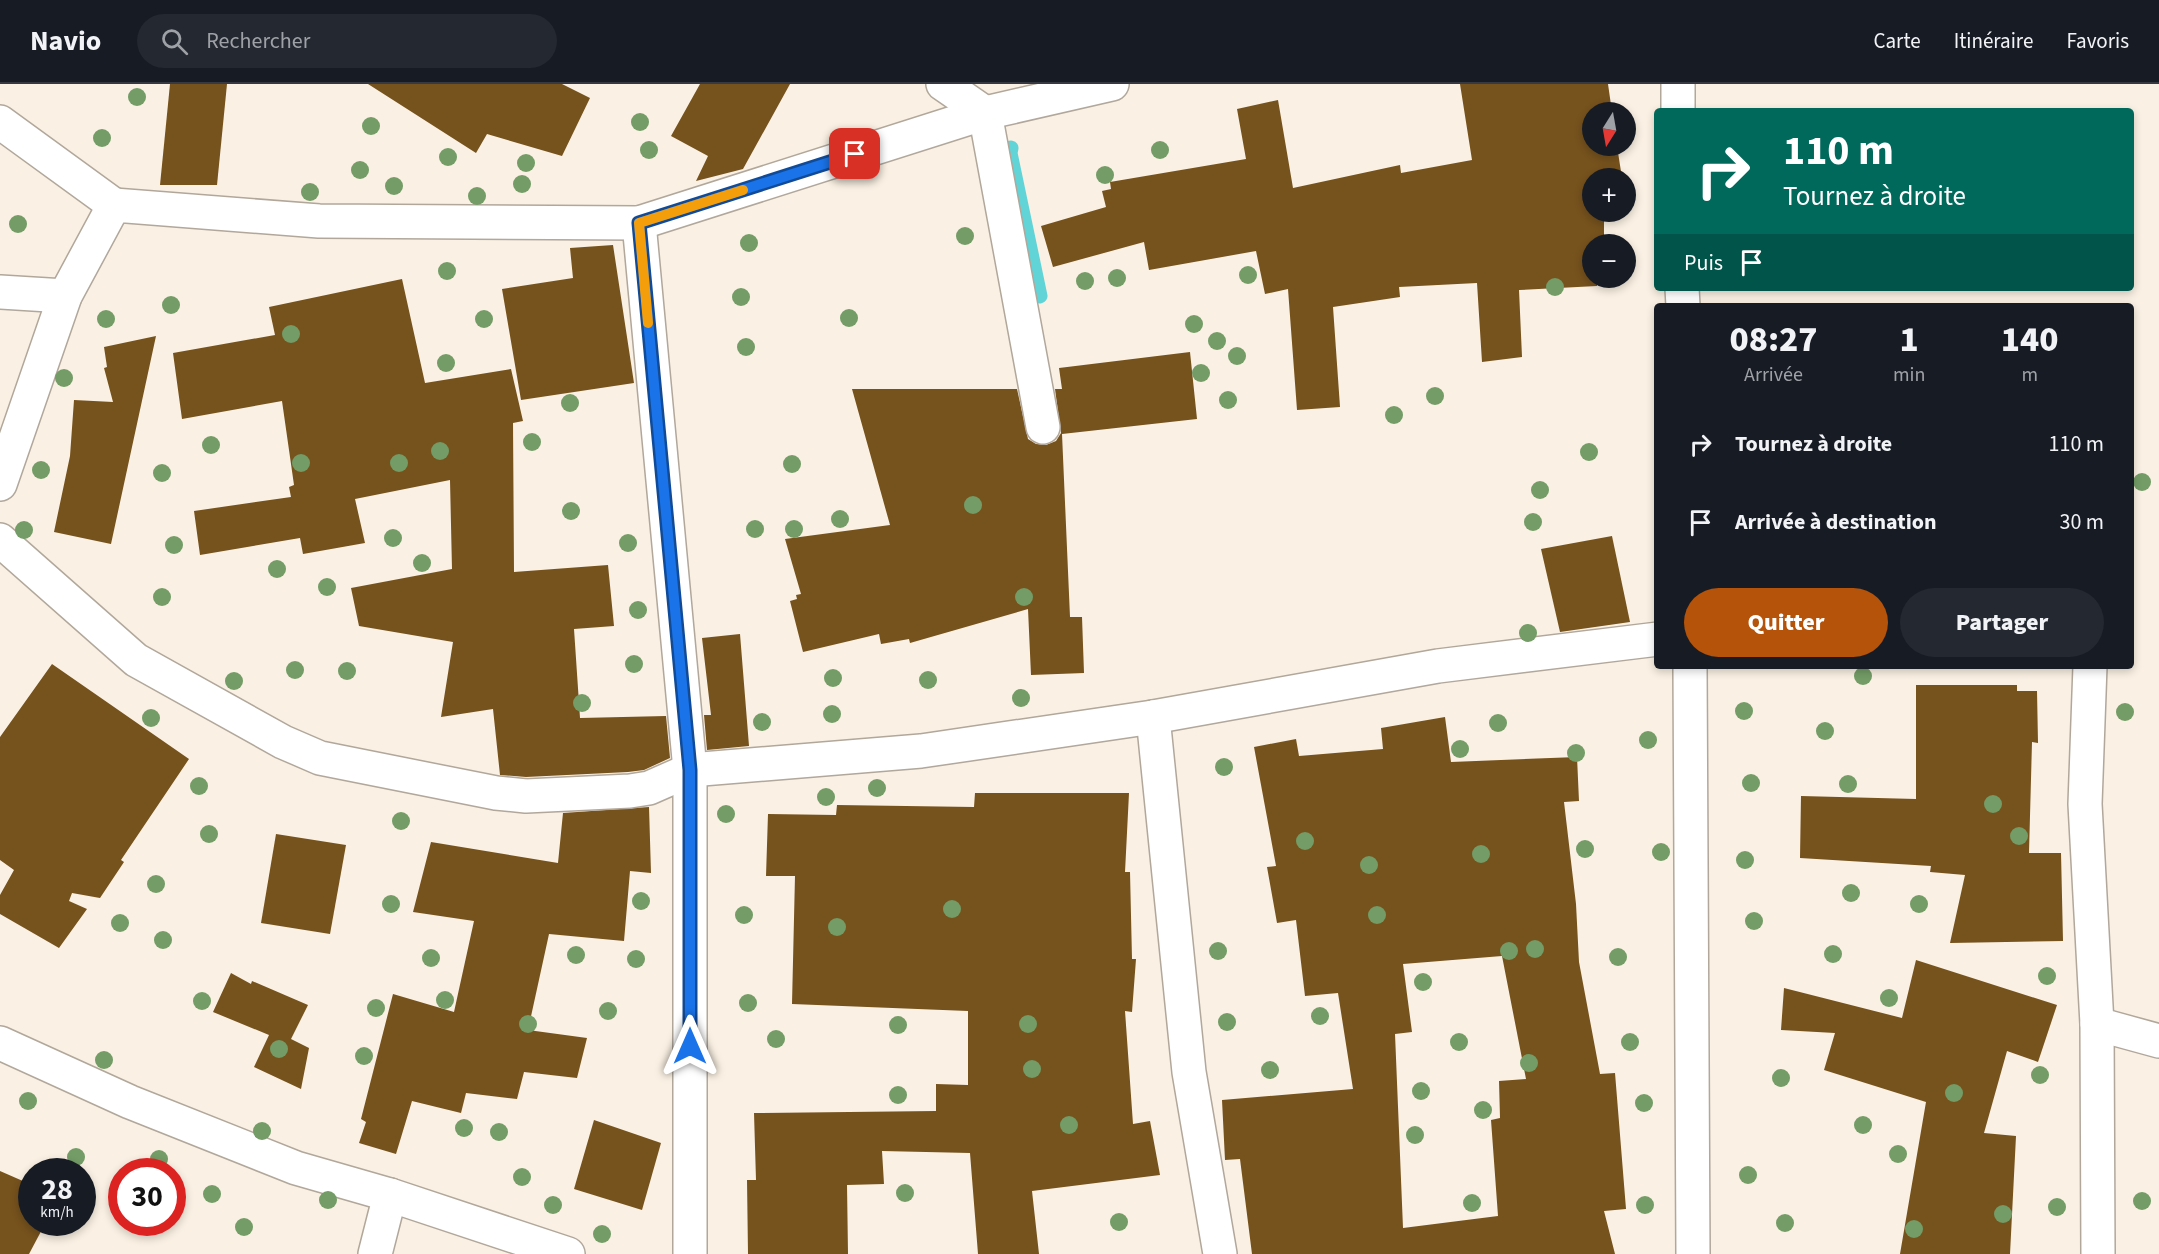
<!DOCTYPE html>
<html lang="fr">
<meta charset="utf-8">
<style>
body{margin:0;font-family:"Source Sans 3",sans-serif;background:#242831;color:#f1f3f6;height:100vh;display:flex;flex-direction:column;font-size:22px;white-space:nowrap}
*{box-sizing:border-box;margin:0}
p{font-size:20px;color:#9ea1a6}
.icon{flex:none;width:33px;height:33px;fill:none;stroke:currentColor;stroke-width:2;stroke-linecap:round;stroke-linejoin:round}
.map{position:relative;flex:1;overflow:hidden}
.sheet{position:absolute;left:1654px;top:219px;width:480px;height:366px;display:flex;flex-direction:column;background:#171b24;border-radius:6px;box-shadow:0 3px 9px #0003}
.sheet>*{flex:none}
.top-card{position:absolute;left:1654px;top:24px;width:480px;height:183px;border-radius:6px;box-shadow:0 3px 9px #0003;background:#00695c;color:#fff;overflow:hidden}
.needle{width:39px;rotate:191deg}
.controls{position:absolute;left:1582px;top:18px;display:grid;gap:12px}
.controls a{display:grid;place-items:center;width:54px;height:54px;border-radius:50%;background:#171b24;box-shadow:0 3px 9px #0003;font-size:30px}
.speed{position:absolute;left:18px;top:1074px;display:flex;gap:12px;font-size:30px;font-weight:700;text-align:center}
.speed>*{display:grid;place-content:center;width:78px;height:78px;border-radius:50%;background:#171b24;box-shadow:0 3px 9px #0003;line-height:1}
.speed small{font-size:15px;font-weight:400}
.speed .limit{border:9px solid #d22;background:#fff;color:#111}
.pin{position:absolute;display:grid;place-items:center;width:51px;height:51px;color:#fff;margin:-26px;border-radius:12px;box-shadow:0 3px 9px #0006}
.me{position:absolute;width:66px;margin:-33px;rotate:0deg;stroke-linejoin:round;filter:drop-shadow(0 0 4px #0008)}
.turn{display:flex;align-items:center;gap:21px;height:126px;padding:0 30px;font-size:27px}
.turn .icon{width:78px;height:78px;stroke-width:2.5}
.turn b{display:block;font-size:42px;line-height:51px}
.then{display:flex;align-items:center;height:57px;padding:0 30px;background:#0003;gap:12px;font-size:22px}
.eta{display:flex;justify-content:space-evenly;align-items:center;height:102px;text-align:center}
.eta b{font-size:36px;font-weight:800;line-height:42px}
.action{display:flex;gap:12px;margin-top:auto;padding:12px 30px}
.action a{flex:1;height:69px;border-radius:36px;background:#b45309;color:#fff;font-size:24px;font-weight:800;line-height:69px;text-align:center}
.action a+a{background:#242831;color:#f1f3f6}
ul{padding:0;list-style:none}
li{display:flex;align-items:center;gap:18px;height:78px;padding:0 30px}
li div{flex:1}
li b{display:block;font-size:22px}
li em{font-style:normal}
header{display:flex;align-items:center;gap:36px;box-sizing:border-box;height:84px;padding:0 30px;background:#171b24;border-bottom:2px solid #363941}
header strong{font-size:28px}
nav{display:flex;gap:33px;margin-inline-start:auto;font-size:21px}
.search{width:420px;height:54px;background:#242831;display:flex;align-items:center;gap:15px;box-sizing:border-box;padding:0 21px;border-radius:33px;color:#9ea1a6;font-size:22px}
.map>svg:first-child{display:block}
.lines{fill:none;stroke-linecap:round;stroke-linejoin:round}
.stream{stroke:#61d4d8;stroke-width:15}
.building{fill:#76521d;fill-rule:evenodd}
.street-casing{stroke:#b1a79b;stroke-width:36}
.secondary-casing{stroke:#b1a79b;stroke-width:36}
.street{stroke:#fff;stroke-width:33}
.secondary{stroke:#fff;stroke-width:33}
.tree{fill:#739c66}
.route-casing{stroke:#114b97;stroke-width:15}
.route{stroke:#1a73e8;stroke-width:10}
.slow{stroke:#f59e0b;stroke-width:10}
</style>
<header>
<strong>Navio</strong>
<div class="search"><svg class="icon" aria-label="search" viewBox="0 0 24 24"><circle cx="10" cy="10" r="6"/><path d="M15 15l6 6"/></svg>Rechercher</div>
<nav><a>Carte</a><a>Itinéraire</a><a>Favoris</a></nav>
</header>
<div class="map">
<svg width="2159" height="1170" viewBox="0 0 2159 1170">
<rect width="100%" height="100%" fill="#faf0e3"/>
<g class="lines">
<polyline class="stream" points="1011,64 1010,69 1040,212"/>
</g>
<g class="building">
<polygon points="170,0 227,0 217,101 160,101"/>
<polygon points="368,0 562,0 590,14 562,72 487,50 476,69"/>
<polygon points="700,0 790,0 743,85 696,97 708,72 671,52"/>
<polygon points="1460,0 1608,0 1612,28 1593,28 1593,62 1617,62 1622,94 1593,94 1593,128 1604,128 1604,159 1593,160 1593,194 1597,194 1597,202 1519,206 1522,273 1482,278 1477,199 1399,203 1400,213 1333,223 1340,323 1297,326 1288,205 1265,210 1256,167 1149,186 1144,158 1053,183 1041,142 1106,123 1102,107 1111,105 1110,98 1246,75 1237,25 1278,16 1293,104 1400,81 1401,89 1472,76"/>
<polygon points="613,161 634,299 521,316 502,205 573,194 570,164"/>
<polygon points="402,195 425,299 511,285 523,337 513,339 514,488 608,481 614,542 574,545 580,634 666,632 670,674 644,686 628,688 526,693 500,691 493,625 441,633 453,558 359,542 351,504 452,485 450,396 355,415 365,459 303,470 300,454 200,471 194,427 291,413 289,403 294,401 282,317 182,335 173,269 275,251 269,223"/>
<polygon points="156,252 111,460 54,448 70,372 74,316 113,318 104,284 107,283 104,263"/>
<polygon points="1190,268 1197,335 1062,350 1070,533 1082,533 1084,589 1031,591 1028,525 910,559 909,555 881,560 879,550 803,568 790,517 797,515 796,511 801,510 785,455 890,441 852,305 1017,305 1028,355 1036,360 1046,361 1056,357 1061,349 1055,305 1062,305 1059,284"/>
<polygon points="1612,452 1630,538 1560,548 1541,465"/>
<polygon points="740,550 749,662 707,666 704,631 711,631 702,554"/>
<polygon points="52,580 189,675 121,776 124,778 100,814 72,809 69,817 87,825 59,864 0,830 0,811 14,786 0,776 0,653"/>
<polygon points="1916,601 2017,601 2017,607 2037,607 2038,659 2032,658 2029,769 2061,769 2063,857 1950,859 1965,791 1930,788 1931,782 1800,774 1801,712 1916,715"/>
<path d="M1445 633 1451 678 1577 673 1579 717 1564 718 1576 820 1579 878 1600 990 1615 989 1626 1125 1604 1127 1615 1170H1252L1240 1075 1225 1076 1222 1016 1353 1005 1338 909 1305 912 1296 836 1277 839 1267 783 1276 782 1254 663 1296 655 1299 672 1383 665 1381 644ZM1502 872 1526 995 1499 997 1500 1034 1491 1036 1498 1132 1403 1144 1395 950 1412 948 1403 880Z"/>
<polygon points="975,709 1129,709 1125,788 1130,788 1132,875 1136,875 1132,928 1125,927 1133,1040 1150,1037 1160,1091 1032,1107 1039,1170 978,1170 970,1069 882,1067 884,1100 847,1101 848,1170 748,1170 747,1096 756,1096 754,1029 936,1027 936,1000 968,1001 968,927 792,920 795,792 766,792 768,730 836,731 837,721 974,723"/>
<polygon points="649,723 651,789 630,787 624,857 549,850 528,946 587,954 577,994 524,988 517,1015 466,1009 461,1029 412,1017 396,1070 359,1059 366,1038 361,1035 393,910 454,928 474,837 413,828 431,758 558,779 563,729"/>
<polygon points="276,750 346,761 330,850 261,839"/>
<polygon points="1916,876 2057,921 2038,978 2007,967 1984,1049 2016,1052 2010,1170 1900,1170 1926,1018 1824,986 1835,949 1781,946 1784,904 1902,934"/>
<polygon points="231,889 251,900 252,897 308,921 291,955 309,964 301,1005 254,983 269,951 213,928"/>
<polygon points="594,1036 661,1059 642,1126 574,1105"/>
<polygon points="0,1087 32,1101 32,1138 46,1138 29,1170 0,1170"/>
</g>
<g class="lines">
<g class="street-casing">
<g id="street">
<polyline points="943,0 985,29 1043,343"/>
<polyline points="0,38 114,121"/>
<polyline points="639,139 690,686 690,1170"/>
<polyline points="0,208 65,212"/>
<polyline points="0,400 65,212 114,121 319,137 639,139 985,29 1112,0"/>
<polyline points="0,456 136,576 283,658 320,674 496,709 526,712 630,707 649,704 690,686 921,667 1153,633 1438,582 1658,555"/>
<polyline points="2090,582 2085,720 2097,940 2098,1170"/>
<polyline points="1153,633 1189,988 1220,1170"/>
<polyline points="2097,940 2159,957"/>
<polyline points="0,959 130,1018 296,1084 390,1111 568,1170"/>
<polyline points="375,1170 390,1111"/>
</g>
</g>
<g class="secondary-casing">
<g id="secondary">
<polyline points="1678,0 1678,27"/>
<polyline points="1682,204 1683,222"/>
<polyline points="1690,582 1693,1170"/>
</g>
</g>
<use href="#street" class="street"/>
<use href="#secondary" class="secondary"/>
</g>
<g class="tree">
<circle cx="137" cy="13" r="9"/>
<circle cx="640" cy="38" r="9"/>
<circle cx="371" cy="42" r="9"/>
<circle cx="102" cy="54" r="9"/>
<circle cx="649" cy="66" r="9"/>
<circle cx="1160" cy="66" r="9"/>
<circle cx="448" cy="73" r="9"/>
<circle cx="526" cy="79" r="9"/>
<circle cx="360" cy="86" r="9"/>
<circle cx="1105" cy="91" r="9"/>
<circle cx="522" cy="100" r="9"/>
<circle cx="394" cy="102" r="9"/>
<circle cx="310" cy="108" r="9"/>
<circle cx="477" cy="112" r="9"/>
<circle cx="18" cy="140" r="9"/>
<circle cx="965" cy="152" r="9"/>
<circle cx="749" cy="159" r="9"/>
<circle cx="447" cy="187" r="9"/>
<circle cx="1248" cy="191" r="9"/>
<circle cx="1117" cy="194" r="9"/>
<circle cx="1085" cy="197" r="9"/>
<circle cx="1555" cy="203" r="9"/>
<circle cx="741" cy="213" r="9"/>
<circle cx="171" cy="221" r="9"/>
<circle cx="849" cy="234" r="9"/>
<circle cx="106" cy="235" r="9"/>
<circle cx="484" cy="235" r="9"/>
<circle cx="1194" cy="240" r="9"/>
<circle cx="291" cy="250" r="9"/>
<circle cx="1217" cy="257" r="9"/>
<circle cx="746" cy="263" r="9"/>
<circle cx="1237" cy="272" r="9"/>
<circle cx="446" cy="279" r="9"/>
<circle cx="1201" cy="289" r="9"/>
<circle cx="64" cy="294" r="9"/>
<circle cx="1435" cy="312" r="9"/>
<circle cx="1228" cy="316" r="9"/>
<circle cx="570" cy="319" r="9"/>
<circle cx="1394" cy="331" r="9"/>
<circle cx="532" cy="358" r="9"/>
<circle cx="211" cy="361" r="9"/>
<circle cx="440" cy="367" r="9"/>
<circle cx="1589" cy="368" r="9"/>
<circle cx="301" cy="379" r="9"/>
<circle cx="399" cy="379" r="9"/>
<circle cx="792" cy="380" r="9"/>
<circle cx="41" cy="386" r="9"/>
<circle cx="162" cy="389" r="9"/>
<circle cx="2142" cy="398" r="9"/>
<circle cx="1540" cy="406" r="9"/>
<circle cx="973" cy="421" r="9"/>
<circle cx="571" cy="427" r="9"/>
<circle cx="840" cy="435" r="9"/>
<circle cx="1533" cy="438" r="9"/>
<circle cx="755" cy="445" r="9"/>
<circle cx="794" cy="445" r="9"/>
<circle cx="24" cy="446" r="9"/>
<circle cx="393" cy="454" r="9"/>
<circle cx="628" cy="459" r="9"/>
<circle cx="174" cy="461" r="9"/>
<circle cx="422" cy="479" r="9"/>
<circle cx="277" cy="485" r="9"/>
<circle cx="327" cy="503" r="9"/>
<circle cx="162" cy="513" r="9"/>
<circle cx="1024" cy="513" r="9"/>
<circle cx="638" cy="526" r="9"/>
<circle cx="1528" cy="549" r="9"/>
<circle cx="634" cy="580" r="9"/>
<circle cx="295" cy="586" r="9"/>
<circle cx="347" cy="587" r="9"/>
<circle cx="1863" cy="592" r="9"/>
<circle cx="833" cy="594" r="9"/>
<circle cx="928" cy="596" r="9"/>
<circle cx="234" cy="597" r="9"/>
<circle cx="1021" cy="614" r="9"/>
<circle cx="582" cy="619" r="9"/>
<circle cx="1744" cy="627" r="9"/>
<circle cx="2125" cy="628" r="9"/>
<circle cx="832" cy="630" r="9"/>
<circle cx="151" cy="634" r="9"/>
<circle cx="762" cy="638" r="9"/>
<circle cx="1498" cy="639" r="9"/>
<circle cx="1825" cy="647" r="9"/>
<circle cx="1648" cy="656" r="9"/>
<circle cx="1460" cy="665" r="9"/>
<circle cx="1576" cy="669" r="9"/>
<circle cx="1224" cy="683" r="9"/>
<circle cx="1751" cy="699" r="9"/>
<circle cx="1848" cy="700" r="9"/>
<circle cx="199" cy="702" r="9"/>
<circle cx="877" cy="704" r="9"/>
<circle cx="826" cy="713" r="9"/>
<circle cx="1993" cy="720" r="9"/>
<circle cx="726" cy="730" r="9"/>
<circle cx="401" cy="737" r="9"/>
<circle cx="209" cy="750" r="9"/>
<circle cx="2019" cy="752" r="9"/>
<circle cx="1305" cy="757" r="9"/>
<circle cx="1585" cy="765" r="9"/>
<circle cx="1661" cy="768" r="9"/>
<circle cx="1481" cy="770" r="9"/>
<circle cx="1745" cy="776" r="9"/>
<circle cx="1369" cy="781" r="9"/>
<circle cx="156" cy="800" r="9"/>
<circle cx="1851" cy="809" r="9"/>
<circle cx="641" cy="817" r="9"/>
<circle cx="391" cy="820" r="9"/>
<circle cx="1919" cy="820" r="9"/>
<circle cx="952" cy="825" r="9"/>
<circle cx="744" cy="831" r="9"/>
<circle cx="1377" cy="831" r="9"/>
<circle cx="1754" cy="837" r="9"/>
<circle cx="120" cy="839" r="9"/>
<circle cx="837" cy="843" r="9"/>
<circle cx="163" cy="856" r="9"/>
<circle cx="1535" cy="865" r="9"/>
<circle cx="1218" cy="867" r="9"/>
<circle cx="1509" cy="867" r="9"/>
<circle cx="1833" cy="870" r="9"/>
<circle cx="576" cy="871" r="9"/>
<circle cx="1618" cy="873" r="9"/>
<circle cx="431" cy="874" r="9"/>
<circle cx="636" cy="875" r="9"/>
<circle cx="2047" cy="892" r="9"/>
<circle cx="1423" cy="898" r="9"/>
<circle cx="1889" cy="914" r="9"/>
<circle cx="445" cy="916" r="9"/>
<circle cx="202" cy="917" r="9"/>
<circle cx="748" cy="919" r="9"/>
<circle cx="376" cy="924" r="9"/>
<circle cx="608" cy="927" r="9"/>
<circle cx="1320" cy="932" r="9"/>
<circle cx="1227" cy="938" r="9"/>
<circle cx="528" cy="940" r="9"/>
<circle cx="1028" cy="940" r="9"/>
<circle cx="898" cy="941" r="9"/>
<circle cx="776" cy="955" r="9"/>
<circle cx="1459" cy="958" r="9"/>
<circle cx="1630" cy="958" r="9"/>
<circle cx="279" cy="965" r="9"/>
<circle cx="364" cy="972" r="9"/>
<circle cx="104" cy="976" r="9"/>
<circle cx="1529" cy="979" r="9"/>
<circle cx="1032" cy="985" r="9"/>
<circle cx="1270" cy="986" r="9"/>
<circle cx="2040" cy="991" r="9"/>
<circle cx="1781" cy="994" r="9"/>
<circle cx="1421" cy="1007" r="9"/>
<circle cx="1954" cy="1009" r="9"/>
<circle cx="898" cy="1011" r="9"/>
<circle cx="28" cy="1017" r="9"/>
<circle cx="1644" cy="1019" r="9"/>
<circle cx="1483" cy="1026" r="9"/>
<circle cx="1069" cy="1041" r="9"/>
<circle cx="1863" cy="1041" r="9"/>
<circle cx="464" cy="1044" r="9"/>
<circle cx="262" cy="1047" r="9"/>
<circle cx="499" cy="1048" r="9"/>
<circle cx="1415" cy="1051" r="9"/>
<circle cx="1898" cy="1070" r="9"/>
<circle cx="76" cy="1073" r="9"/>
<circle cx="159" cy="1075" r="9"/>
<circle cx="1748" cy="1091" r="9"/>
<circle cx="522" cy="1093" r="9"/>
<circle cx="905" cy="1109" r="9"/>
<circle cx="212" cy="1110" r="9"/>
<circle cx="328" cy="1116" r="9"/>
<circle cx="2142" cy="1117" r="9"/>
<circle cx="1472" cy="1119" r="9"/>
<circle cx="553" cy="1121" r="9"/>
<circle cx="1645" cy="1121" r="9"/>
<circle cx="2057" cy="1123" r="9"/>
<circle cx="2003" cy="1130" r="9"/>
<circle cx="1119" cy="1138" r="9"/>
<circle cx="1785" cy="1139" r="9"/>
<circle cx="244" cy="1143" r="9"/>
<circle cx="1914" cy="1145" r="9"/>
<circle cx="602" cy="1150" r="9"/>
</g>
<g class="lines">
<g class="route-casing">
<polyline id="route" points="690,962 690,686 639,139 855,70"/>
</g>
<use href="#route" class="route"/>
<polyline class="slow" points="648,239 639,139 743,106"/>
</g>
</svg>
<div class="controls">
<a><svg class="needle" viewBox="-14 -14 28 28"><path d="M0-13l5 13h-10z" fill="#e53935"/><path d="M0 13l5-13h-10z" fill="#9ea1a6"/></svg></a>
<a>+</a>
<a>−</a>
</div>
<div class="speed"><div>28<small>km/h</small></div><div class="limit">30</div></div>
<div class="pin" style="left:855px;top:70px;background:#d93025"><svg class="icon" aria-label="arrive" viewBox="0 0 24 24"><path d="M6 21V4h12l-3 4 3 4H6"/></svg></div>
<svg class="me" style="left:690px;top:962px" viewBox="-20 -20 40 40"><path d="M0-17L14 15 0 8-14 15z" fill="#1a73e8" stroke="#fff" stroke-width="4"/></svg>
<div class="top-card">
<div class="turn"><svg class="icon" aria-label="right" viewBox="0 0 24 24"><path d="M7 20v-9h11M14 6l5 5-5 5"/></svg><div><b>110 m</b>Tournez à droite</div></div>
<div class="then">Puis<svg class="icon" aria-label="arrive" viewBox="0 0 24 24"><path d="M6 21V4h12l-3 4 3 4H6"/></svg></div>
</div>
<section class="sheet">
<div class="eta">
<div><b>08:27</b><p>Arrivée</p></div>
<div><b>1</b><p>min</p></div>
<div><b>140</b><p>m</p></div>
</div>
<ul>
<li><svg class="icon" aria-label="right" viewBox="0 0 24 24"><path d="M7 20v-9h11M14 6l5 5-5 5"/></svg><div><b>Tournez à droite</b></div><em>110 m</em></li>
<li><svg class="icon" aria-label="arrive" viewBox="0 0 24 24"><path d="M6 21V4h12l-3 4 3 4H6"/></svg><div><b>Arrivée à destination</b></div><em>30 m</em></li>
</ul>
<div class="action"><a>Quitter</a><a>Partager</a></div>
</section>
</div>
